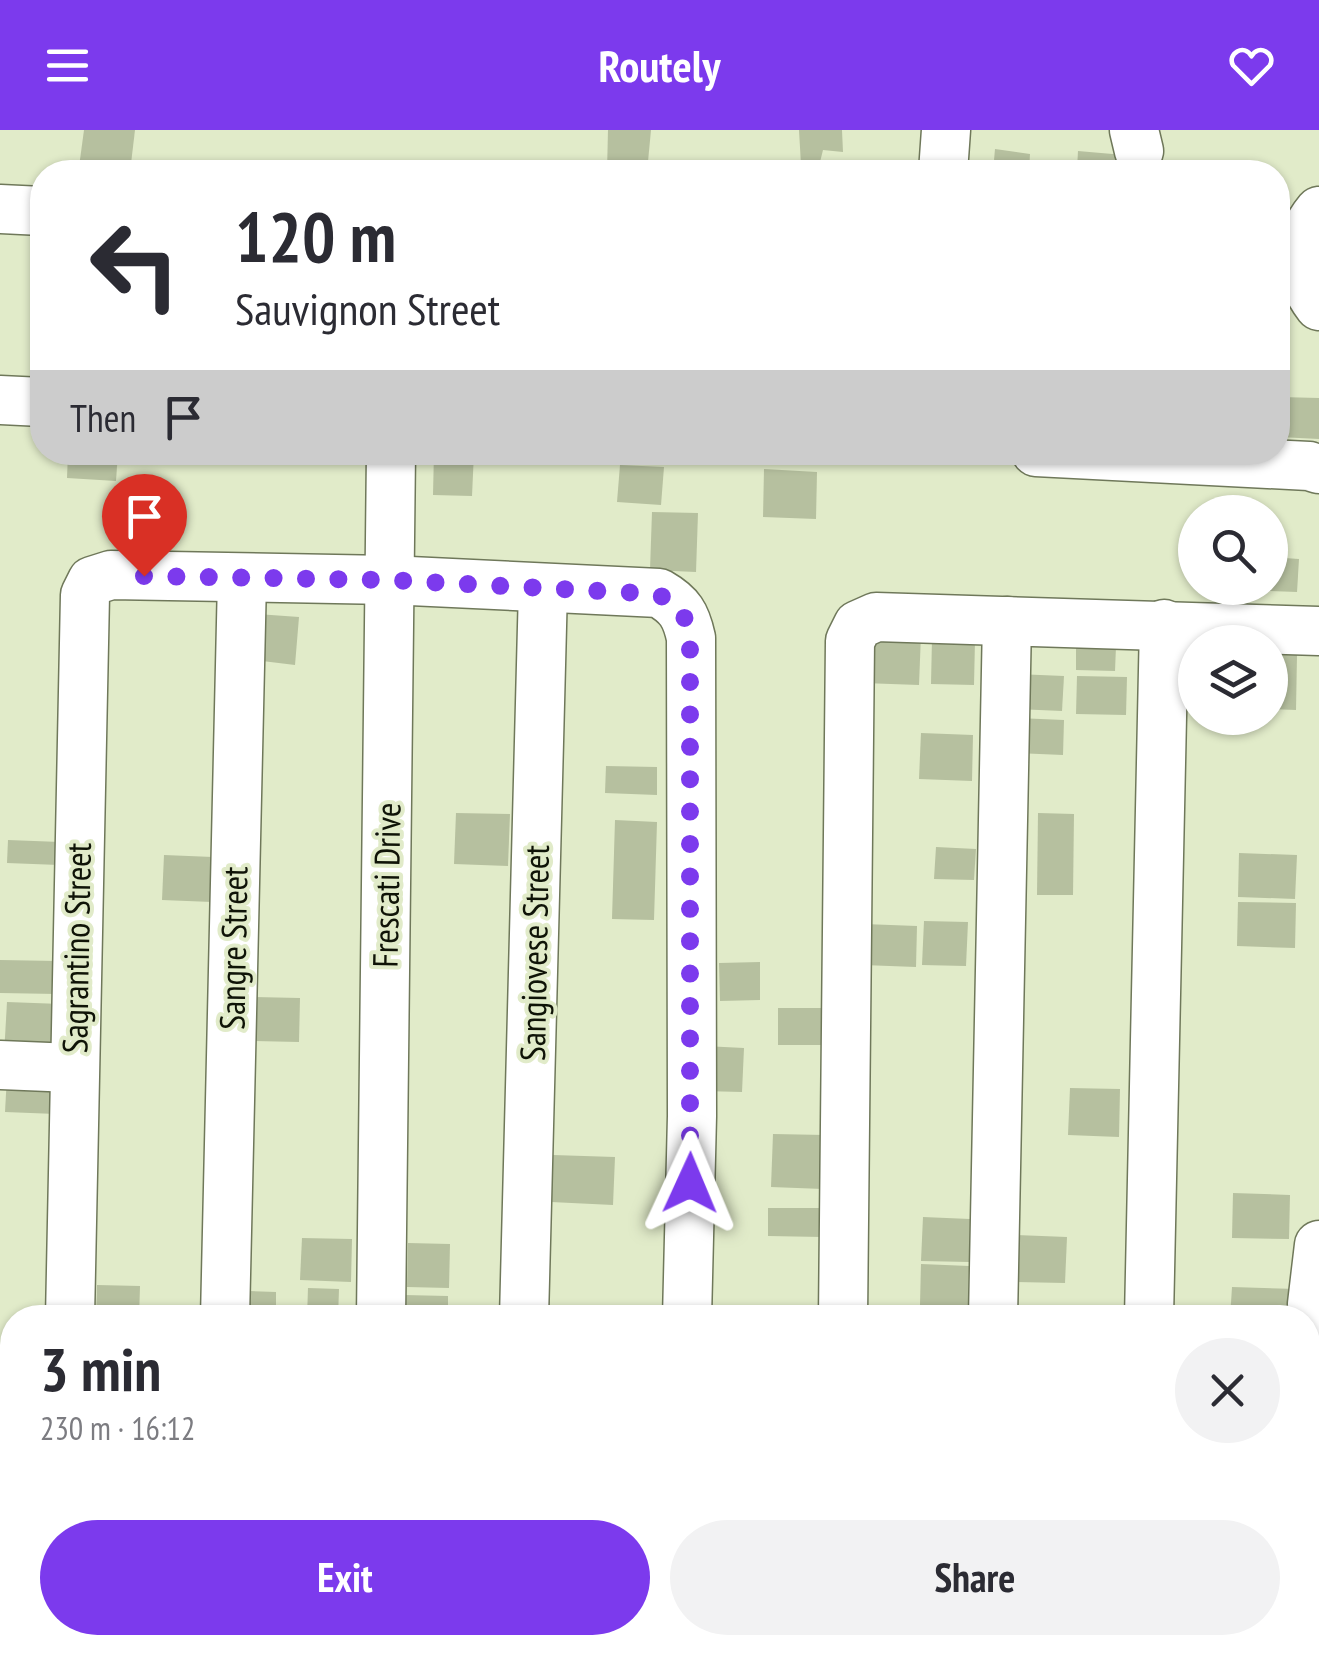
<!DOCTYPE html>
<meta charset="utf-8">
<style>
body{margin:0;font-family:"PT Sans Narrow",sans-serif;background:#f2f2f3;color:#2b2b33;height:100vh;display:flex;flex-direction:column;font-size:38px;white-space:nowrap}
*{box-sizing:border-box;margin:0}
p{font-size:32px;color:#7c7c81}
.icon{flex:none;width:55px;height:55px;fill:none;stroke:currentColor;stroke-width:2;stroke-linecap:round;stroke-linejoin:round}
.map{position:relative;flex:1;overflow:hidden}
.drawer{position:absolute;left:0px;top:1175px;width:1320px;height:350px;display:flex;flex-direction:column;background:#fff;border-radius:40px 40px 0 0;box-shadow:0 2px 8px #0004}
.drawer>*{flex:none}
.banner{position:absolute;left:30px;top:30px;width:1260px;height:305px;border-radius:40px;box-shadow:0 2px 8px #0004;background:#fff;color:#2b2b33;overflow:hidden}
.buttons{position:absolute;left:1178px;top:365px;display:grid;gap:20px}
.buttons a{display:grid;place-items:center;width:110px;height:110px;border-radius:50%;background:#fff;box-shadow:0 2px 8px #0004;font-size:50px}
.pin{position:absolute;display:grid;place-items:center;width:85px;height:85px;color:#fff;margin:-102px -42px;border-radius:50% 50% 50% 0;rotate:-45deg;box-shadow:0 0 10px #0007}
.pin .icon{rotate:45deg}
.me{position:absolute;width:110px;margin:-55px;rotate:1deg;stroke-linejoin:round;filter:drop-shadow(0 0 8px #0008)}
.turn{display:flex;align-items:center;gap:35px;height:210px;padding:0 40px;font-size:45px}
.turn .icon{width:130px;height:130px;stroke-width:2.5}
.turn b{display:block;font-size:70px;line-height:85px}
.then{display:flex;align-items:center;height:95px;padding:0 40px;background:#0003;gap:20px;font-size:38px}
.round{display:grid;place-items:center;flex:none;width:105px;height:105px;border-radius:52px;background:#f2f2f3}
.summary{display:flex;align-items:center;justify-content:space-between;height:170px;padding:0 40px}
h1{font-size:60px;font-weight:800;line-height:75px}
.button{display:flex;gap:20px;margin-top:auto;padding:20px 40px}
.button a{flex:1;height:115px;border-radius:60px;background:#7c3aed;color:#fff;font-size:40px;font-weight:800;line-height:115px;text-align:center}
.button a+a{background:#f2f2f3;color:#2b2b33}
header{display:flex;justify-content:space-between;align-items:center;height:130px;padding:0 40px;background:#7c3aed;color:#fff;font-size:45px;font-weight:800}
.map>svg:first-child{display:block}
.building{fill:#b6c09f}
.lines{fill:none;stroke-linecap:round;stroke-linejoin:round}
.minor-casing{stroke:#6f785a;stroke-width:51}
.minor{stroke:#fff;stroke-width:48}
.route{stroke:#7c3aed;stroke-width:18;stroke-dasharray:0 32.4}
.labels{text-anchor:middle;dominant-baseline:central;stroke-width:8;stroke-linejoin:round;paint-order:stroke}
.street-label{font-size:35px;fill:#0f1307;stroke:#e1ebc9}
</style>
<header><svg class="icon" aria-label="menu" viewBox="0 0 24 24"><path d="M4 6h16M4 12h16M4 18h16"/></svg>Routely<svg class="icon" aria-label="heart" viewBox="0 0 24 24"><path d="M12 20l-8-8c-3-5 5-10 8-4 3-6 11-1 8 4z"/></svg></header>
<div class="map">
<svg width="1319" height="1525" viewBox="0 0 1319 1525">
<rect width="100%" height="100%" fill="#e1ebc9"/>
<g class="building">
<polygon points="84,0 135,0 130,42 79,37"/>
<polygon points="608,0 651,0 647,42 607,42"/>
<polygon points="799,0 842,0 843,22 823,20 819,36 801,35"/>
<polygon points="995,19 1030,24 1029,42 993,42"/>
<polygon points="1078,21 1124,25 1123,42 1077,40"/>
<polygon points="1280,267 1319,268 1319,309 1279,307"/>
<polygon points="68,322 118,322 116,351 67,348"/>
<polygon points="434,322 474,322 472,366 433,365"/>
<polygon points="620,335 664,337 661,375 617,372"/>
<polygon points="764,339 817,342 816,389 763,387"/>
<polygon points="127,364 167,367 165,405 125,402"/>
<polygon points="652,382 698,383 696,442 650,440"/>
<polygon points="1270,427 1299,429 1297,462 1270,461"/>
<polygon points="257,484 299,487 295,535 253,530"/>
<polygon points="865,502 921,504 919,555 863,553"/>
<polygon points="932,509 975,510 974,555 931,554"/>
<polygon points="1076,515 1116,516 1115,541 1076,540"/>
<polygon points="1270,524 1297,525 1296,580 1270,579"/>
<polygon points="1015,544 1064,546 1062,581 1014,579"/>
<polygon points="1077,546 1127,547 1126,585 1076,584"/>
<polygon points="1017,588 1064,590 1063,625 1016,623"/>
<polygon points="921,603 973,605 972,651 919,649"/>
<polygon points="606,636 657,637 657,665 605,663"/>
<polygon points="456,683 510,684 508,736 454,734"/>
<polygon points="1038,683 1074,684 1073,765 1037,765"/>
<polygon points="615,690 657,692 654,790 612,789"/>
<polygon points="8,710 60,712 59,735 7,733"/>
<polygon points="936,717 976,719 974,750 934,749"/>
<polygon points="1239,723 1297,725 1295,769 1238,767"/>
<polygon points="164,725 213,727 212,772 162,770"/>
<polygon points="1238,772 1296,773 1295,818 1237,816"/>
<polygon points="924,791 968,792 966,836 922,835"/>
<polygon points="864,794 917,796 916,837 863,835"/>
<polygon points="0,830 57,831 57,864 0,863"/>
<polygon points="760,832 760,870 720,871 719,833"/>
<polygon points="254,867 300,868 299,912 252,911"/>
<polygon points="7,872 61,874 58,927 4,925"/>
<rect x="778" y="878" width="44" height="37"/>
<polygon points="704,916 744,918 742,962 703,961"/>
<polygon points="7,946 57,948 56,984 5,982"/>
<polygon points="1070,958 1120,959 1119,1007 1068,1005"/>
<polygon points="773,1004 825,1005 823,1059 771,1057"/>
<polygon points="553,1025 615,1027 613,1075 551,1072"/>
<polygon points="1233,1063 1290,1065 1289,1109 1232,1108"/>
<polygon points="768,1078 822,1078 822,1107 768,1106"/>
<polygon points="923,1087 970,1089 969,1132 921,1131"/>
<polygon points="1015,1105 1067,1107 1065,1153 1013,1152"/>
<polygon points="302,1108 352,1109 351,1152 300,1150"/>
<polygon points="408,1113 450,1114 449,1158 407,1157"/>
<polygon points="921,1134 969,1136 968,1176 920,1175"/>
<polygon points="97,1155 140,1156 139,1188 96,1188"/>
<polygon points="1232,1157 1297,1159 1296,1188 1230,1188"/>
<polygon points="308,1158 339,1159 338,1188 307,1188"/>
<polygon points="249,1161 276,1162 276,1188 248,1188"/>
<polygon points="404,1165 448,1166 448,1188 403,1188"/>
<rect x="283" y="1512" width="56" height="13"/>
<polygon points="519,1512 608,1512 608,1519 519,1518"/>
<rect x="807" y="1512" width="42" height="13"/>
<polygon points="852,1512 897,1512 896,1525 852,1525"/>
</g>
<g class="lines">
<g class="minor-casing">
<g id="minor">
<polyline points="1134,0 1139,21"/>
<polyline points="943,42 946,0"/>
<polyline points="0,79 42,81"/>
<path d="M1319 81C1294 111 1296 146 1319 176"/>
<polyline points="0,270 42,272"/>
<polyline points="1036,322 1309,336 1319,339"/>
<polyline points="0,935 73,938"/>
<path d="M70 1188 85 465 92 451 111 445 389 450 659 463C680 475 686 485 691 508L692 986 687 1188"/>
<polyline points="225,1188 242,449"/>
<polyline points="381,1188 391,322"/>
<polyline points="524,1188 543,458"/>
<polyline points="843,1188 850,511 858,495 876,487 1319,501"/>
<polyline points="993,1188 1007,491"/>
<polyline points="1149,1188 1164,494"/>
<polyline points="1314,1213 1312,1174 1319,1115"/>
<polyline points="1315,1254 1313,1304 1319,1392"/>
<polyline points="377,1525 377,1512"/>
<polyline points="986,1525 987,1512"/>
<polyline points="1313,1525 1319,1392"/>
</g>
</g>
<use href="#minor" class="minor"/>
</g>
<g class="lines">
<path class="route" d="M144 446 389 450 620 462C660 464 682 462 690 508V1053"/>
</g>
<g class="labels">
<g class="street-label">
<text transform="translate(386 755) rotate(-89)">Frescati Drive</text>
<text transform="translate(76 818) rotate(-89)">Sagrantino Street</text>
<text transform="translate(233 818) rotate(-89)">Sangre Street</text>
<text transform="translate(534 823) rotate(-89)">Sangiovese Street</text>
</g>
</g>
</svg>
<div class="buttons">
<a><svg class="icon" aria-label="search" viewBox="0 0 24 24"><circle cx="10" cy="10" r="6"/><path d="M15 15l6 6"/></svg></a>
<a><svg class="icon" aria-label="layers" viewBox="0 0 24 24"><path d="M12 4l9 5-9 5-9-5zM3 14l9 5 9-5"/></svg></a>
</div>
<div class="pin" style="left:144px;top:446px;background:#d93025"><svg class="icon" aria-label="arrive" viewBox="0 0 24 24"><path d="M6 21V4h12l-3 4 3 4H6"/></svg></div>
<svg class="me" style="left:690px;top:1053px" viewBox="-20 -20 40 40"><path d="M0-17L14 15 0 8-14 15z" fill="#7c3aed" stroke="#fff" stroke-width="4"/></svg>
<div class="banner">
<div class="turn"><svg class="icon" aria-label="left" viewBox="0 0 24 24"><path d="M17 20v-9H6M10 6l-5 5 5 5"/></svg><div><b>120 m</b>Sauvignon Street</div></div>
<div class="then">Then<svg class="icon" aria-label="arrive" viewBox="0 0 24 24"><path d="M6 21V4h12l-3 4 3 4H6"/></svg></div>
</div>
<section class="drawer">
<div class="summary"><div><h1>3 min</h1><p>230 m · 16:12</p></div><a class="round"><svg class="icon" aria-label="close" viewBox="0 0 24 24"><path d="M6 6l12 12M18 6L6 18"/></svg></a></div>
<div class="button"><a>Exit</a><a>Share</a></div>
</section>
</div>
